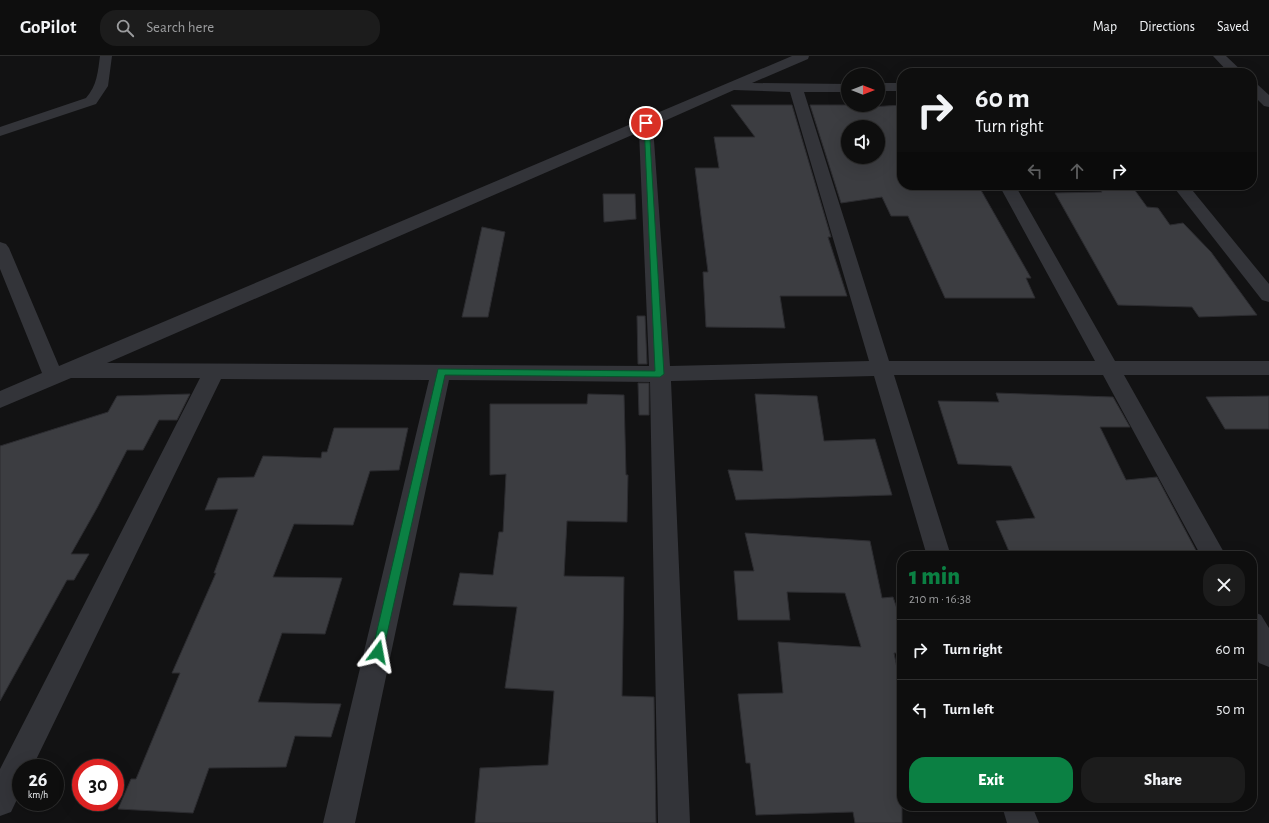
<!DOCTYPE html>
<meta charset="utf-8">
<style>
body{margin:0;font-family:"Alegreya Sans",sans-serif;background:#1c1c1c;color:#f1f3f6;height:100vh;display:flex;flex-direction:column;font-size:15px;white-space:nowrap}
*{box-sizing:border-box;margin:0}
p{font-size:13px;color:#9b9c9e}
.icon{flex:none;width:22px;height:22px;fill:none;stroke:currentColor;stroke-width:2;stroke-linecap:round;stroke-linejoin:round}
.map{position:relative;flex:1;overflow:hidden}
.drawer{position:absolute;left:897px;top:495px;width:360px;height:260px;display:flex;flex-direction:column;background:#0e0e0e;border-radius:16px;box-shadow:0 4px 16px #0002,0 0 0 1px #2e2e2e}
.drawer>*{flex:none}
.banner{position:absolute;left:897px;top:12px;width:360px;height:122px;border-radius:16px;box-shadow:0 4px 16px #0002,0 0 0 1px #2e2e2e;background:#0e0e0e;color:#f1f3f6;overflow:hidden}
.needle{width:26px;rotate:90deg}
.controls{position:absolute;left:841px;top:12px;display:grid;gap:8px}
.controls a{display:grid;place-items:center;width:44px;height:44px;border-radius:50%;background:#0e0e0e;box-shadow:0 4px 16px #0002,0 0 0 1px #2e2e2e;font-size:20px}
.speed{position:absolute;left:12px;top:703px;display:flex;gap:8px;font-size:20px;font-weight:700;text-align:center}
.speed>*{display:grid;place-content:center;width:52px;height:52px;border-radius:50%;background:#0e0e0e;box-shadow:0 4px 16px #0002,0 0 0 1px #2e2e2e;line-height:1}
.speed small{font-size:10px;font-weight:400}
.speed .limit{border:6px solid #d22;background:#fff;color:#111}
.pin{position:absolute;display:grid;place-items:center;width:34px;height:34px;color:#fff;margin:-17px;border:2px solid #fff;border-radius:50%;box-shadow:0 1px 4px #0007}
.me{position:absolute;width:44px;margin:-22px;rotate:13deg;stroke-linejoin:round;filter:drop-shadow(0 0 3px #0008)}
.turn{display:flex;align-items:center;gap:14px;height:84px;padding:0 12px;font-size:18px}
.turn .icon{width:52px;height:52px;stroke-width:2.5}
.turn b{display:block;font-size:28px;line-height:34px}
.lanes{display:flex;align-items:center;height:38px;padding:0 12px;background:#0003;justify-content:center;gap:20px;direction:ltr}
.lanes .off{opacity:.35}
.round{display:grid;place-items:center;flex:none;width:42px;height:42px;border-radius:16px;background:#1c1c1c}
.summary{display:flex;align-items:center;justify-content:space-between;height:68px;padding:0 12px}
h1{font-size:24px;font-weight:800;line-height:30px;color:#0b8043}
.primary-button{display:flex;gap:8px;margin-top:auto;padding:8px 12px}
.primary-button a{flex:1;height:46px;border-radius:16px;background:#0b8043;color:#fff;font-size:16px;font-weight:800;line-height:46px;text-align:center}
.primary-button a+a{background:#1c1c1c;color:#f1f3f6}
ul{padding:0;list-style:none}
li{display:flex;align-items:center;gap:12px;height:60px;padding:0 12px;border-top:1px solid #2e2e2e}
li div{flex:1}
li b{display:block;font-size:15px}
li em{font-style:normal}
header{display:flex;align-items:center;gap:24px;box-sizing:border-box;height:56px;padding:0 20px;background:#0e0e0e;border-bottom:1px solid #2e2e2e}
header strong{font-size:19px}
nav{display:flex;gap:22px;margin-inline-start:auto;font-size:14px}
.search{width:280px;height:36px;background:#1c1c1c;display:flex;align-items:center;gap:10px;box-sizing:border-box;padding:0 14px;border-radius:16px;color:#9b9c9e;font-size:15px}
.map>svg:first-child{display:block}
.building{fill:#3c3d41;stroke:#2c2c30;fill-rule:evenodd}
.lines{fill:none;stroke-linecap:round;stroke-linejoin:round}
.street{fill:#333439;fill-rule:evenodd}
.route{fill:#0b8043;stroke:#07532c}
</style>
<header>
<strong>GoPilot</strong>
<div class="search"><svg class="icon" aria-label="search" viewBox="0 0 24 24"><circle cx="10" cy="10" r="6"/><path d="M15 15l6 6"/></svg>Search here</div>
<nav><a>Map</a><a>Directions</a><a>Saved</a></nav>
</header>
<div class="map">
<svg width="1269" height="767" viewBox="0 0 1269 767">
<rect width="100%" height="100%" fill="#121213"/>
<g class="building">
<polygon points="731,49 792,49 831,181 828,181 847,240 780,240 785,272 706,271 703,216 708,216 695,112 719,112 714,81 755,81"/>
<path d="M810 49H869L870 51 902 49V129H978L1031 222H1026L1035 242H945L908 160H891L882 141 841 147ZM848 71H878V101H848Z"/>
<polygon points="1097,129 1131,129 1147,151 1158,152 1170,169 1183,167 1211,196 1257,259 1199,261 1192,251 1118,249 1055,137 1102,136"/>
<polygon points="603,138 635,138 636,163 604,166"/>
<polygon points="482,171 505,176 488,261 462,261"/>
<polygon points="637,260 645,260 647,308 638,308"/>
<polygon points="638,327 649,327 649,359 639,359"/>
<polygon points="996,337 1113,341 1130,371 1100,371 1126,424 1157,421 1199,500 1011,500 996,465 1035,462 1011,410 958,408 938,345 999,346"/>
<polygon points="190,338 177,364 159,364 143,394 127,394 97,452 71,498 89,498 74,524 67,524 0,645 0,390 108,356 117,340"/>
<polygon points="588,338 624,339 626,419 628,419 627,466 567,465 564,520 624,521 622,640 654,641 656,767 475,767 480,712 548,709 554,635 505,632 517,551 453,549 460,517 493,519 499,476 503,476 506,418 490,419 490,348 587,348"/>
<polygon points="755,338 817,340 824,385 875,383 892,439 736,444 728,414 763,415"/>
<polygon points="1269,340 1269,373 1225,373 1206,341"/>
<polygon points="334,372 408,372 399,414 370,415 353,469 294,468 273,521 342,522 325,578 282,577 258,646 341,648 331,681 295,680 286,711 209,712 193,757 118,753 131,723 136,723 180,617 172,617 216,517 214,517 238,453 205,454 218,422 254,421 263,400 321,402 322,396 327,396"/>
<polygon points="745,477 870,485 882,542 893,541 902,567 902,597 894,597 902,637 902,767 855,767 853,756 756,759 750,707 746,707 738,638 783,637 778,586 861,591 845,537 787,536 790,564 738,564 734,515 754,515"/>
</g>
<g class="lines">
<g class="street">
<path d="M100 0H112L108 30 96 48 0 80V71L86 42C97 30 98 15 100 0Z"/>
<path d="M792 0H809L808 3 752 27 848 28V36H804L889 305H1095L999 129H1015L1115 305H1269V319H1124L1226 500H1201L1103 319H894L951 500H927L874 320 671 325 690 767H658L650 326 449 324 355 767H323L429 324 221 323 32 712H21V735L11 756 0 760V713L200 322H71L0 352V335L42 317 0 213V186L6 188 9 192 59 310ZM734 34 790 36 869 305 670 310 653 70ZM639 76 649 310 107 307Z"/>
<polygon points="1213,0 1226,0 1244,17 1229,17"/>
<rect x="878" y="27" width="24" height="8"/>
<polygon points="1252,27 1257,28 1269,39 1269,51 1264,50 1252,38"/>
<polygon points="1172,129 1188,129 1269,228 1269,246 1262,244"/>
<polygon points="1252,555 1261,559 1269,572 1269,611 1259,607 1252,594"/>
<polygon points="1002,750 1032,750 1039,767 1007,767"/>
</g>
</g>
<polygon class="route" points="644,66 649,67 664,318 660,321 445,319 383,596 382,600 378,601 374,600 372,596 438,313 655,315"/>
</svg>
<div class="controls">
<a><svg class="needle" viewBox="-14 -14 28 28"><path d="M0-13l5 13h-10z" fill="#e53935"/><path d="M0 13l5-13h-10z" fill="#9b9c9e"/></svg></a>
<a><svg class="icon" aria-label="sound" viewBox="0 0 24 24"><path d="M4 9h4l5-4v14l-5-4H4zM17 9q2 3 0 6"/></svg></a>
</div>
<div class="speed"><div>26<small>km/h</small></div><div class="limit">30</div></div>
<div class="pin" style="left:646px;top:67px;background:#d93025"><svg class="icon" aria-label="arrive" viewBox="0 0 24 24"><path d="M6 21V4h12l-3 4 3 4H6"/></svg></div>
<svg class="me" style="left:378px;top:596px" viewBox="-20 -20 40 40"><path d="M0-17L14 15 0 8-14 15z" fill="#0b8043" stroke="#fff" stroke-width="4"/></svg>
<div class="banner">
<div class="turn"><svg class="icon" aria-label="right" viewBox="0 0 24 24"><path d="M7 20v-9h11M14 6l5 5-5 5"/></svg><div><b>60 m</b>Turn right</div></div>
<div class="lanes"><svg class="icon off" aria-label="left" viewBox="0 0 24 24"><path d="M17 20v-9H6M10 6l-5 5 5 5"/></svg><svg class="icon off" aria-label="ahead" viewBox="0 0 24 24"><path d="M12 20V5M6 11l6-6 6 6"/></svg><svg class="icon" aria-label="right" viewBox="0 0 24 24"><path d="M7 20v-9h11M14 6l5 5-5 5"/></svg></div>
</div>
<section class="drawer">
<div class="summary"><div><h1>1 min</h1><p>210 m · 16:38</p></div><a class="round"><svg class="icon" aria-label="close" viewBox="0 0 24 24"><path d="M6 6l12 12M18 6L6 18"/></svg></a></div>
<ul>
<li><svg class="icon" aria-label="right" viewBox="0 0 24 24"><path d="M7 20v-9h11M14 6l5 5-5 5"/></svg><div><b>Turn right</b></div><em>60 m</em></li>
<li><svg class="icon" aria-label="left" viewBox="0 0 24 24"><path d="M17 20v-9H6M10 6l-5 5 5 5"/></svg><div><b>Turn left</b></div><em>50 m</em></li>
</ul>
<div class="primary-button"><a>Exit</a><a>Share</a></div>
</section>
</div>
